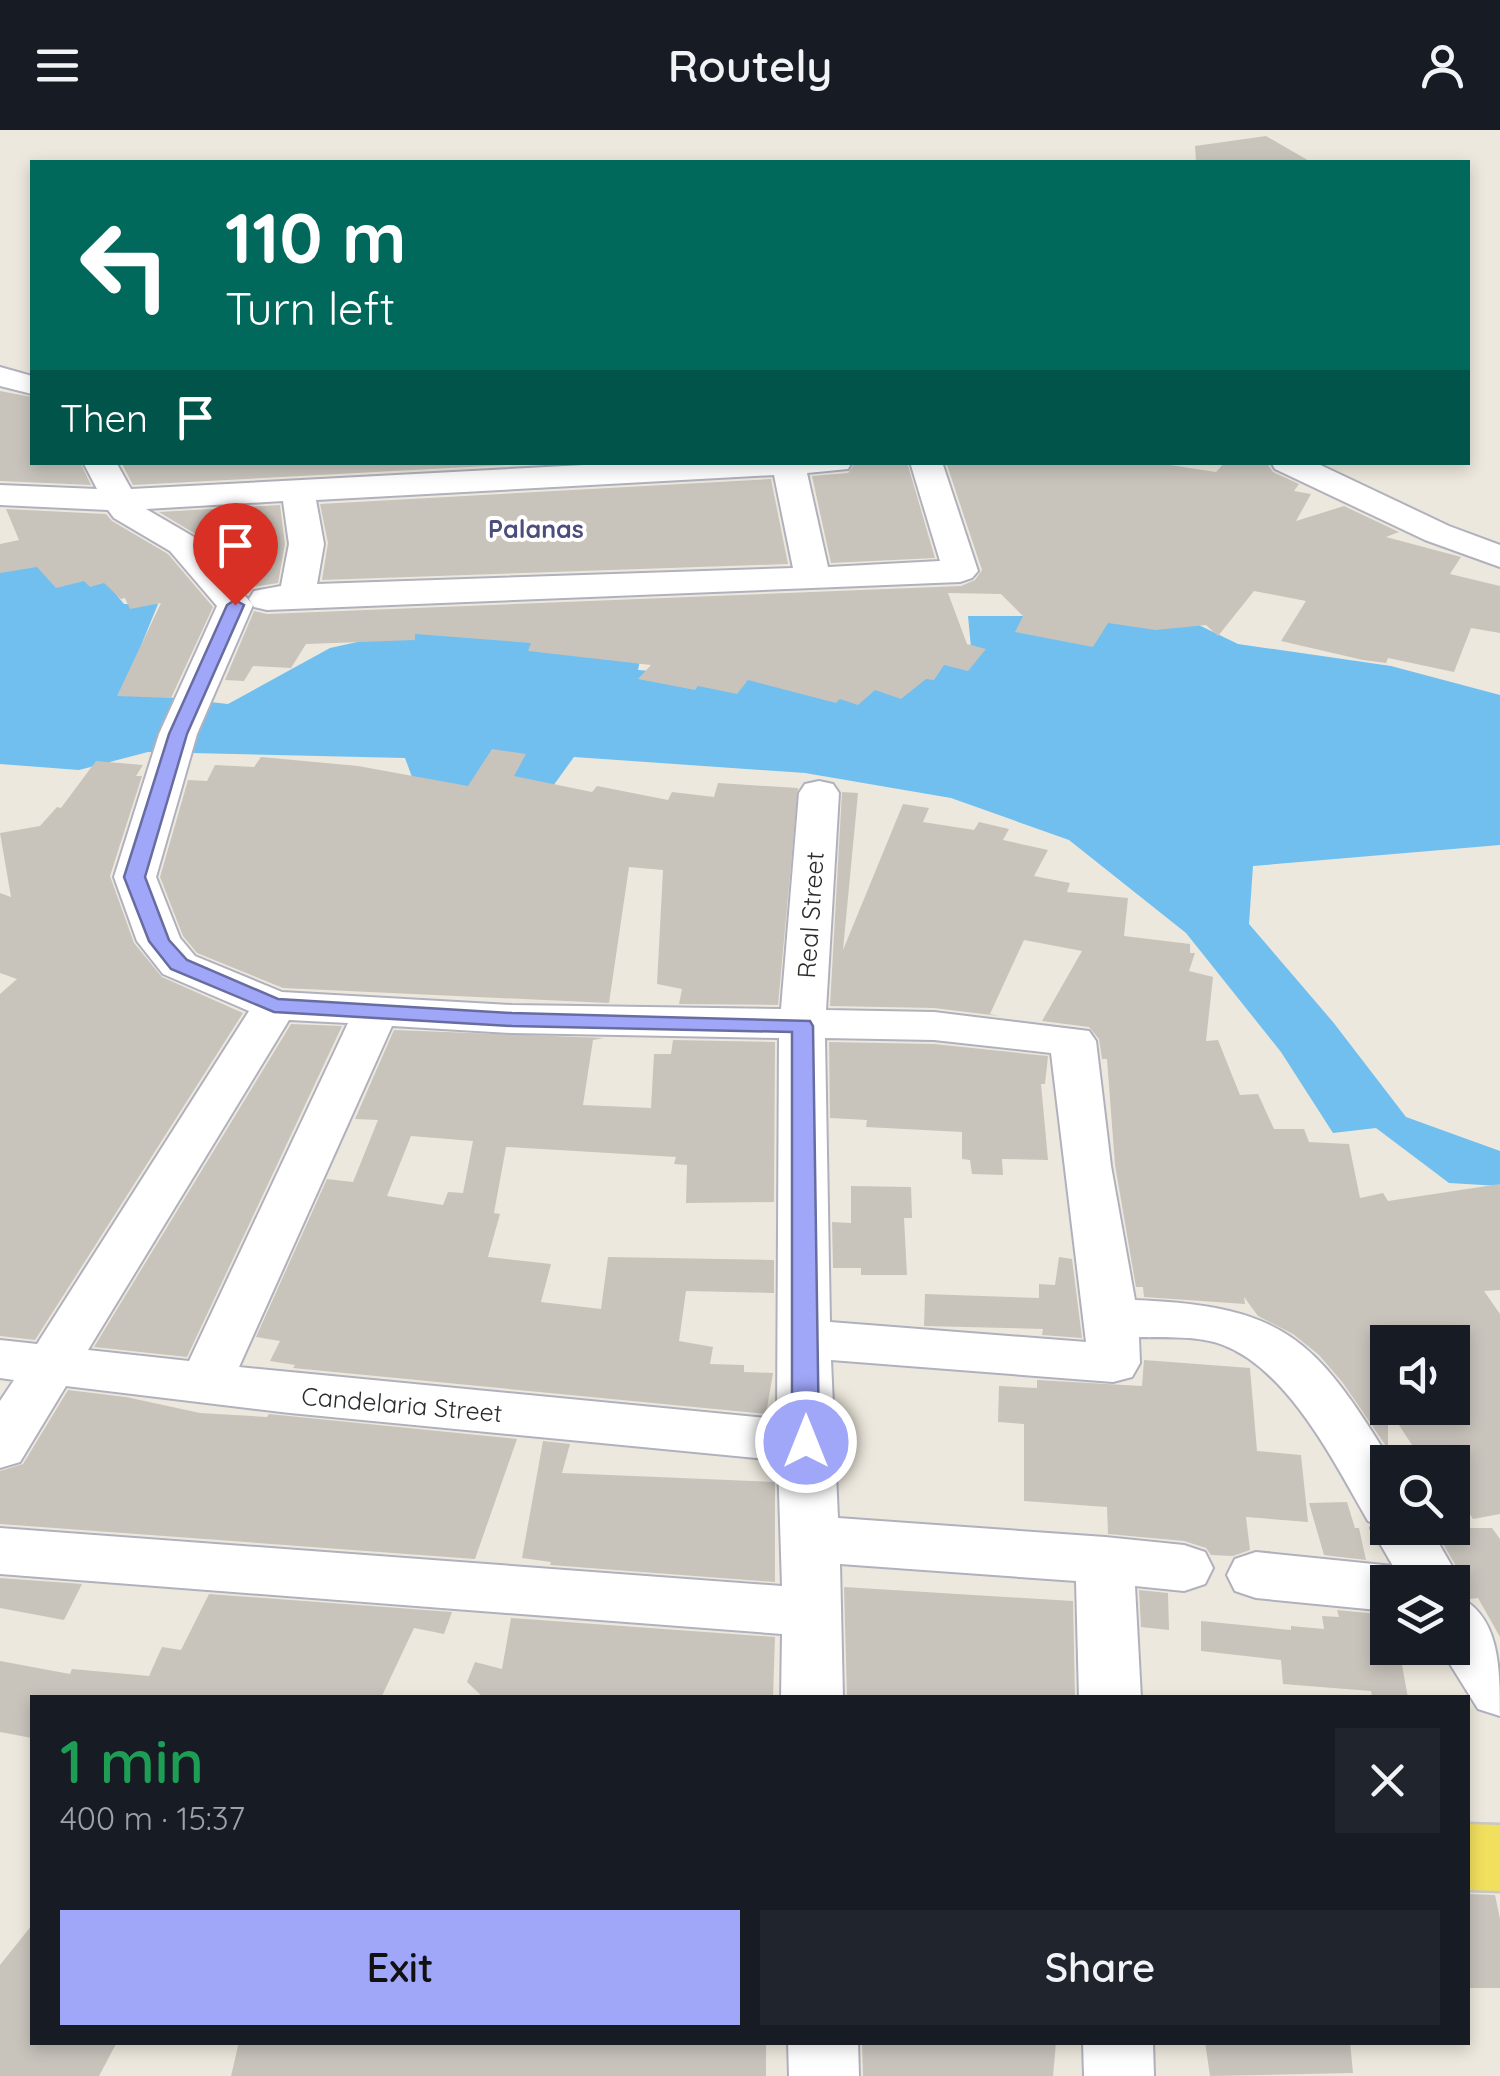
<!DOCTYPE html>
<meta charset="utf-8">
<style>
body{margin:0;font-family:Quicksand,sans-serif;background:#20242c;color:#f1f3f6;height:100vh;display:flex;flex-direction:column;font-size:38px;white-space:nowrap}
*{box-sizing:border-box;margin:0}
p{font-size:32px;color:#9ea1a6}
.icon{flex:none;width:55px;height:55px;fill:none;stroke:currentColor;stroke-width:2;stroke-linecap:round;stroke-linejoin:round}
.map{position:relative;flex:1;overflow:hidden}
.details{position:absolute;left:30px;top:1565px;width:1440px;height:350px;display:flex;flex-direction:column;background:#171b24;border-radius:0px;box-shadow:0 5px 15px #0003}
.details>*{flex:none}
.top-card{position:absolute;left:30px;top:30px;width:1440px;height:305px;border-radius:0px;box-shadow:0 5px 15px #0003;background:#00695c;color:#fff;overflow:hidden}
.buttons{position:absolute;left:1370px;top:1195px;display:grid;gap:20px}
.buttons a{display:grid;place-items:center;width:100px;height:100px;border-radius:0px;background:#171b24;box-shadow:0 5px 15px #0003;font-size:50px}
.pin{position:absolute;display:grid;place-items:center;width:85px;height:85px;color:#fff;margin:-102px -42px;border-radius:50% 50% 50% 0;rotate:-45deg;box-shadow:0 0 10px #0007}
.pin .icon{rotate:45deg}
.me{position:absolute;width:110px;margin:-55px;rotate:0deg;stroke-linejoin:round;filter:drop-shadow(0 0 8px #0008)}
.turn{display:flex;align-items:center;gap:35px;height:210px;padding:0 30px;font-size:45px}
.turn .icon{width:130px;height:130px;stroke-width:2.5}
.turn b{display:block;font-size:70px;line-height:85px}
.then{display:flex;align-items:center;height:95px;padding:0 30px;background:#0003;gap:20px;font-size:38px}
.round{display:grid;place-items:center;flex:none;width:105px;height:105px;border-radius:0px;background:#20242c}
.overview{display:flex;align-items:center;justify-content:space-between;height:170px;padding:0 30px}
h1{font-size:60px;font-weight:600;line-height:75px;color:#1e9e55}
.cta{display:flex;gap:20px;margin-top:auto;padding:20px 30px}
.cta a{flex:1;height:115px;border-radius:0px;background:#a0a7f8;color:#111;font-size:40px;font-weight:600;line-height:115px;text-align:center}
.cta a+a{background:#20242c;color:#f1f3f6}
header{display:flex;justify-content:space-between;align-items:center;height:130px;padding:0 30px;background:#171b24;font-size:45px;font-weight:600}
.map>svg:first-child{display:block}
.water{fill:#70bfef}
.building{fill:#c8c4bc;fill-rule:evenodd}
.lines{fill:none;stroke-linecap:round;stroke-linejoin:round}
.minor-casing{stroke:#b1b1be;stroke-width:4}
.major-casing{stroke:#c8c8c8;stroke-width:5}
.minor{fill:#fff;fill-rule:evenodd}
.major{fill:#f1df5e;fill-rule:evenodd}
.route{fill:#a0a7f8;stroke:#686da1;stroke-width:2.5}
.labels{text-anchor:middle;dominant-baseline:central;stroke-width:8;stroke-linejoin:round;paint-order:stroke}
.far-quarter-label{font-size:25px;font-weight:bold;fill:#4b4e7c;stroke:#fff}
.street-label{font-size:25px;fill:#2b2b2b;stroke:#fff}
</style>
<header><svg class="icon" aria-label="menu" viewBox="0 0 24 24"><path d="M4 6h16M4 12h16M4 18h16"/></svg>Routely<svg class="icon" aria-label="person" viewBox="0 0 24 24"><circle cx="12" cy="8" r="4"/><path d="M4 21q1-7 8-7t8 7"/></svg></header>
<div class="map">
<svg width="1500" height="1946" viewBox="0 0 1500 1946">
<rect width="100%" height="100%" fill="#ede8dd"/>
<polygon class="water" points="62,398 124,474 158,474 122,562 228,574 330,518 476,486 645,506 638,540 800,553 909,542 972,528 968,486 1180,486 1238,514 1391,536 1500,565 1500,715 1253,736 1249,794 1333,892 1406,987 1500,1021 1500,1056 1449,1053 1376,998 1333,1003 1281,922 1186,803 1069,710 951,668 805,643 574,627 545,667 415,655 405,628 148,622 79,640 0,634 0,438"/>
<g class="building">
<polygon points="1266,6 1311,32 1196,32 1195,16"/>
<polygon points="0,261 32,267 32,332 80,332 91,355 0,351"/>
<polygon points="121,332 295,334 561,332 133,355"/>
<polygon points="870,332 907,332 935,428 831,433 812,346 848,343 855,333"/>
<polygon points="946,332 1150,332 1216,342 1225,332 1268,335 1273,342 1299,354 1294,361 1311,364 1296,391 1344,376 1399,402 1386,407 1461,427 1450,444 1500,456 1500,503 1471,498 1454,542 1388,528 1386,533 1363,530 1281,511 1306,471 1254,461 1218,506 1206,495 1156,500 1108,493 1093,517 1015,502 1023,486 1001,464 948,463 967,514 986,519 968,541 944,535 934,550 926,549 901,569 875,560 858,575 840,569 836,573 748,550 737,564 698,556 695,560 638,549 651,535 528,521 531,513 415,504 415,510 306,514 291,538 253,536 244,551 225,550 254,481 267,484 961,456 975,450 982,440"/>
<polygon points="771,349 788,434 322,450 328,413 320,374"/>
<polygon points="280,375 285,414 278,453 253,457 248,464 197,405 159,382"/>
<polygon points="6,379 106,384 112,391 168,424 213,477 171,568 117,566 161,473 130,479 125,468 121,469 104,453 90,457 84,451 56,458 37,437 0,443 0,414 19,410"/>
<polygon points="492,619 526,624 514,646 592,662 597,656 668,670 672,662 714,667 718,653 798,658 778,875 679,874 682,859 657,854 663,740 629,737 609,873 283,858 197,823 183,806 160,747 188,650 207,651 215,635 254,637 261,627 358,636 468,656"/>
<polygon points="96,631 143,635 136,646 142,646 110,746 134,813 162,847 243,883 35,1210 0,1206 0,864 17,849 0,843 0,763 11,767 0,703 40,696 57,677 61,678"/>
<path d="M842 662 858 663 843 820 903 674 929 678 923 692 974 700 979 692 1009 699 1003 710 1048 720 1034 746 1070 753 1067 762 1128 768 1124 806 1190 814V823H1195L1189 841 1213 847 1206 911 1218 910 1240 965 1258 964 1274 999H1304L1309 1012 1349 1014 1360 1068 1383 1063 1388 1071 1500 1054V1160L1484 1161 1500 1184V1384L1473 1389 1452 1357V1332H1423L1388 1278V1319L1343 1253 1319 1225 1293 1204 1258 1186 1244 1167 1245 1174 1144 1167 1143 1157H1136L1115 1035 1107 929H1102L1099 909 1089 897 1042 891 1082 821 1024 810 990 884 999 886 934 878 830 876ZM1432 1208 1436 1212H1452V1255L1464 1278H1388V1212Z"/>
<polygon points="291,894 342,896 187,1227 94,1217"/>
<path d="M394 900 604 908 593 910 583 975 651 978 654 924H671L673 910 775 912 774 1072 686 1073 687 1035 674 1034 676 1027 506 1017 494 1083 500 1084 488 1127 551 1134 541 1172 601 1179 608 1127 774 1130V1163L686 1161 679 1211 713 1217 710 1234 744 1235V1242L773 1243 766 1284 293 1238 295 1235 270 1231 280 1211 256 1207 327 1049 353 1052 378 990 355 989ZM411 1006 473 1011 463 1063 448 1062 443 1075 387 1066Z"/>
<polygon points="829,912 934,914 1048,926 1045,954 1041,954 1048,1030 1002,1029 1003,1045 972,1044 970,1030 962,1029 962,1002 866,997 867,990 830,988"/>
<polygon points="851,1056 911,1057 912,1088 904,1088 907,1145 861,1145 861,1138 833,1138 832,1092 851,1093"/>
<polygon points="1059,1127 1072,1129 1082,1208 1042,1205 1043,1199 924,1196 925,1164 1039,1168 1039,1154 1055,1155"/>
<polygon points="1144,1230 1250,1238 1257,1321 1301,1325 1308,1392 1246,1387 1250,1420 1233,1426 1211,1425 1206,1418 1184,1411 1108,1404 1107,1377 1024,1371 1024,1294 998,1292 999,1256 1037,1258 1037,1250 1142,1256"/>
<polygon points="68,1260 126,1267 200,1283 267,1287 269,1284 517,1309 475,1429 0,1394 0,1341 23,1334"/>
<polygon points="543,1311 570,1314 562,1343 775,1352 775,1452 550,1435 551,1432 522,1428"/>
<polygon points="1347,1372 1355,1398 1359,1398 1366,1430 1324,1425 1309,1373"/>
<polygon points="1434,1398 1492,1398 1500,1409 1500,1507 1478,1468 1470,1469 1460,1463 1464,1450"/>
<polygon points="0,1448 82,1454 64,1490 0,1478"/>
<polygon points="844,1457 1073,1471 1075,1568 847,1568"/>
<polygon points="1139,1460 1168,1463 1169,1500 1141,1497"/>
<polygon points="209,1464 452,1482 444,1504 414,1498 381,1568 32,1568 32,1608 0,1602 0,1531 70,1544 72,1539 149,1546 162,1517 181,1520"/>
<polygon points="1337,1480 1388,1485 1388,1518 1399,1518 1408,1568 1372,1568 1371,1561 1283,1554 1281,1530 1201,1521 1201,1491 1291,1500 1291,1496 1324,1499 1322,1486 1339,1487"/>
<polygon points="511,1488 775,1507 773,1568 484,1568 467,1552 475,1532 502,1539"/>
<polygon points="1468,1764 1495,1765 1500,1789 1500,1858 1468,1858"/>
<polygon points="32,1795 32,1912 117,1912 99,1946 0,1946 0,1835"/>
<polygon points="239,1912 766,1913 766,1946 231,1946"/>
<polygon points="862,1912 1056,1912 1053,1946 863,1946"/>
<polygon points="1205,1912 1350,1912 1353,1943 1210,1946"/>
</g>
<g class="lines">
<g class="minor-casing">
<g id="minor">
<polygon points="0,237 32,246 32,264 0,256"/>
<path d="M83 332H116L131 359 641 332H852L848 339 807 343 828 437 940 431 910 332H942L978 441 972 448 960 452 267 480 254 477 249 469 254 461 281 456 289 414 283 371 146 379 194 407 253 475 197 604 156 747 180 808 195 826 282 862 512 875 781 879 799 663 805 654 819 651 833 654 839 663 826 880 934 882 1089 901 1096 911 1111 1036 1135 1170C1284 1176 1315 1208 1391 1332H1388V1398H1430L1461 1452 1455 1465C1500 1484 1500 1537 1500 1586L1478 1579 1440 1518H1452V1452H1388V1481L1256 1468 1235 1461 1227 1445 1235 1429 1256 1422 1393 1436 1371 1398 1374 1393 1368 1391C1335 1334 1289 1240 1223 1215 1198 1205 1165 1208 1139 1207L1140 1233 1132 1247 1113 1252 831 1230 838 1388 1105 1407 1184 1415 1205 1422 1213 1438 1205 1454 1184 1461 1135 1456 1141 1568H1079L1076 1451 840 1434 843 1568H781L782 1504 0 1444V1398L782 1456 778 1330 290 1283 66 1256 20 1332 0 1338V1271L14 1250 0 1248V1210L37 1214 249 881 163 844 137 811 114 747 159 604 217 476 170 421 114 388 108 380 0 375V355L97 359ZM774 345 793 438 317 454 324 414 316 370ZM289 890 348 893 189 1231 88 1220ZM392 896 512 903 779 908 777 1289 239 1237ZM825 908 934 910 1051 923 1086 1212 830 1192Z"/>
<polygon points="1271,332 1314,332 1449,396 1500,415 1500,437 1425,410 1275,339"/>
<polygon points="788,1912 858,1912 859,1946 789,1946"/>
<polygon points="1083,1912 1153,1912 1154,1946 1084,1946"/>
</g>
</g>
<g class="major-casing">
<polygon id="major" points="1468,1694 1500,1695 1500,1761 1468,1760"/>
</g>
<use href="#minor" class="minor"/>
<use href="#major" class="major"/>
</g>
<polygon class="route" points="235,470 244,475 187,604 145,747 169,810 187,830 278,869 512,883 810,891 813,896 819,1312 815,1320 796,1320 792,1312 792,902 512,896 274,882 171,839 149,811 124,747 169,604 227,475"/>
<g class="labels">
<g class="far-quarter-label">
<text x="536" y="398">Palanas</text>
</g>
<g class="street-label">
<text transform="translate(810 785) rotate(-86)">Real Street</text>
<text transform="translate(402 1274) rotate(5)">Candelaria Street</text>
</g>
</g>
</svg>
<div class="buttons">
<a><svg class="icon" aria-label="sound" viewBox="0 0 24 24"><path d="M4 9h4l5-4v14l-5-4H4zM17 9q2 3 0 6"/></svg></a>
<a><svg class="icon" aria-label="search" viewBox="0 0 24 24"><circle cx="10" cy="10" r="6"/><path d="M15 15l6 6"/></svg></a>
<a><svg class="icon" aria-label="layers" viewBox="0 0 24 24"><path d="M12 4l9 5-9 5-9-5zM3 14l9 5 9-5"/></svg></a>
</div>
<div class="pin" style="left:235px;top:475px;background:#d93025"><svg class="icon" aria-label="arrive" viewBox="0 0 24 24"><path d="M6 21V4h12l-3 4 3 4H6"/></svg></div>
<svg class="me" style="left:806px;top:1312px" viewBox="-20 -20 40 40"><circle r="17" fill="#a0a7f8" stroke="#fff" stroke-width="3"/><path d="M0-11L8 9 0 5-8 9z" fill="#fff"/></svg>
<div class="top-card">
<div class="turn"><svg class="icon" aria-label="left" viewBox="0 0 24 24"><path d="M17 20v-9H6M10 6l-5 5 5 5"/></svg><div><b>110 m</b>Turn left</div></div>
<div class="then">Then<svg class="icon" aria-label="arrive" viewBox="0 0 24 24"><path d="M6 21V4h12l-3 4 3 4H6"/></svg></div>
</div>
<section class="details">
<div class="overview"><div><h1>1 min</h1><p>400 m · 15:37</p></div><a class="round"><svg class="icon" aria-label="close" viewBox="0 0 24 24"><path d="M6 6l12 12M18 6L6 18"/></svg></a></div>
<div class="cta"><a>Exit</a><a>Share</a></div>
</section>
</div>
